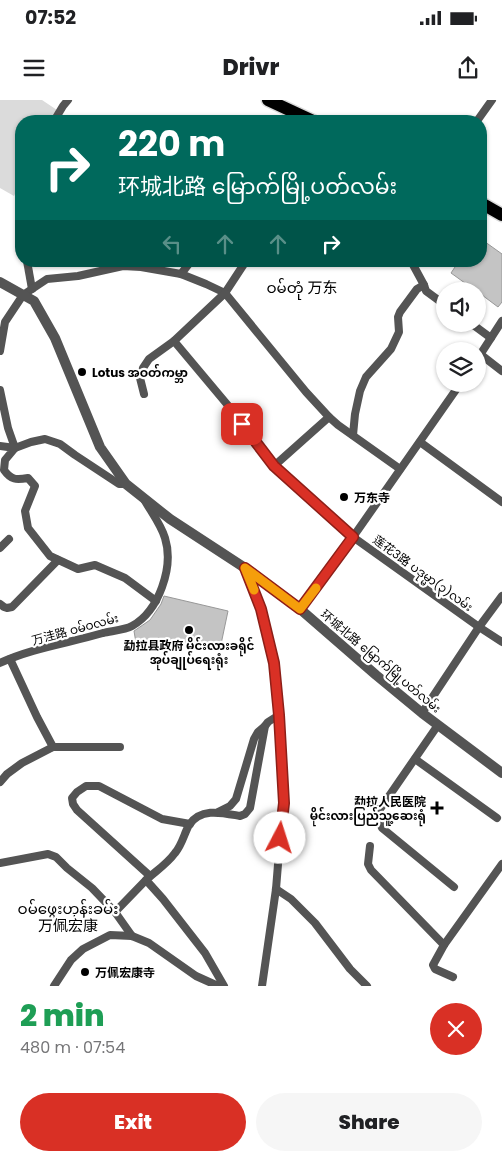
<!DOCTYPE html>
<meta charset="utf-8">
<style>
body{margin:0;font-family:Poppins,"Noto Sans SC","Noto Sans Myanmar",sans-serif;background:#f6f6f6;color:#202124;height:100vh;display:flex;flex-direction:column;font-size:19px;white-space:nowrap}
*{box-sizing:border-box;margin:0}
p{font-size:16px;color:#757577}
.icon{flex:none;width:28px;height:28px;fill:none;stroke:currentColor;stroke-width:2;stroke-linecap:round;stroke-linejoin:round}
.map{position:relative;height:886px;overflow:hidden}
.details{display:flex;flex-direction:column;background:#fff;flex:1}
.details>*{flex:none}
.banner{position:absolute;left:15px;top:15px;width:472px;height:152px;border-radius:20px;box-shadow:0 1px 4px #0004;background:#00695c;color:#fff;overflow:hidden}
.tools{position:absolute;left:436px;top:182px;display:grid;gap:10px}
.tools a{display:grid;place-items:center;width:50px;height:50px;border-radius:50%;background:#fff;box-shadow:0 1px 4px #0004;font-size:25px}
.pin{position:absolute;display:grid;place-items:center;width:42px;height:42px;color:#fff;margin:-21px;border-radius:10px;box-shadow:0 2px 8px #0006}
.me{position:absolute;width:55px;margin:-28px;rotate:5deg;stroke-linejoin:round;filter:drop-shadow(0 0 4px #0008)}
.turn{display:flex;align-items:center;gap:18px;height:105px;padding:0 20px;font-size:22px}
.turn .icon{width:65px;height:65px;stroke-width:2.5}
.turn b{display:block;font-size:35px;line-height:42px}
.lanes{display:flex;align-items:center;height:48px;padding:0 20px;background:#0003;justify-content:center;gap:25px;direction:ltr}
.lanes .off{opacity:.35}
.round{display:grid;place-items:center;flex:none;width:52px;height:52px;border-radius:26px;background:#f6f6f6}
.head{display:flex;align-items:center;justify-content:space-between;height:85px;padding:0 20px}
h1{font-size:30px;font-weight:800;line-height:38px;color:#1e9e55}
.cta{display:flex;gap:10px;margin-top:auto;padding:10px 20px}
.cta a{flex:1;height:58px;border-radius:30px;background:#d93025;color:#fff;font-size:20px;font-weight:800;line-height:58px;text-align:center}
.cta a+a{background:#f6f6f6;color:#202124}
.status{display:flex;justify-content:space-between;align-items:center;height:35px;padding:0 25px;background:#fff;direction:ltr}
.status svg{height:14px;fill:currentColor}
header{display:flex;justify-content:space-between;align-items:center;height:65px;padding:0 20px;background:#fff;font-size:22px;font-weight:800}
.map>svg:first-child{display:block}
.green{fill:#dbdbdb}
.building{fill:#c4c4c4;stroke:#989898}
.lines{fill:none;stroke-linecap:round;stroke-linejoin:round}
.trunk-casing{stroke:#dbdbdb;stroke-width:15}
.minor{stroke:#545454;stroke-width:8}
.tertiary{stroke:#545454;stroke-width:10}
.trunk{stroke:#000;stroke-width:12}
.route-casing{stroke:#8d1f18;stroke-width:12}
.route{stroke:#d93025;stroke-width:9}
.slow{stroke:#f59e0b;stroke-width:9}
.poi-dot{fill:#000;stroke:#fff;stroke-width:2}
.labels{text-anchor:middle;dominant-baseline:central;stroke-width:4.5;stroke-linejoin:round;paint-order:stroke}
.poi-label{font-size:12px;font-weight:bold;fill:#000;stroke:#fff;text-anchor:start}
.street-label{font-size:12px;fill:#000;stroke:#fff}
.quarter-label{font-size:15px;fill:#000;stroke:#fff}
</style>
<div class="status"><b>07:52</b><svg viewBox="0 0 49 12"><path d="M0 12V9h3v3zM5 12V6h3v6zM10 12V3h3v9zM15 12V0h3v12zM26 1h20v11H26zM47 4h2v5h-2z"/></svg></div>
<header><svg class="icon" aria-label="menu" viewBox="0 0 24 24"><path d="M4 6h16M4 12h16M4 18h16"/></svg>Drivr<svg class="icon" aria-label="share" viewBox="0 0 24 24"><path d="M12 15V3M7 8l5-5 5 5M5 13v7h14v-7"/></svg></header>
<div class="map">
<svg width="502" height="886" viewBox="0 0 502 886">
<rect width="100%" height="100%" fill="#fff"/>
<polygon class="green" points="0,0 42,0 57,10 51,21 21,21 21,80 14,96 0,88"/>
<g class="building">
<polygon points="481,139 502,154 502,202 498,207 478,192 478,191 476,191 451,173 459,161 481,161"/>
<polygon points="164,496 228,511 220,549 159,540 136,543 134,531 150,520 161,504"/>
</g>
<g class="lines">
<g class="trunk-casing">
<g id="trunk">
<polyline points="268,0 313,21"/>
<polyline points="481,103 502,115"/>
</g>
</g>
<g class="minor">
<polyline points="54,21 63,6 68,0"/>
<polyline points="477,21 492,0"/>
<polyline points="21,98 20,101 21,129"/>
<polyline points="27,161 32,189"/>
<polyline points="411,161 424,185 426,191 445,205"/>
<polyline points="181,174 191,161"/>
<polyline points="472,224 491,238"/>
<polyline points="174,241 231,309 274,366 353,437 479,527 502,542"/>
<polyline points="0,251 5,222 23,195 47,179 78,176 123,166 141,167 181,174 206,184 225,193 246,161"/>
<polyline points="480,254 502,271"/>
<polyline points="478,258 502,221"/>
<polyline points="0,290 8,328 15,348 31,342 45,339 60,344 75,355 119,384 126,384"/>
<polyline points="144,294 140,278 143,268 149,259 174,241 225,193 306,292 329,317 338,325 400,369"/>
<polyline points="353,335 355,314 360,291 366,277 391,249 399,232 398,217 400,212 417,189 424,185"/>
<polyline points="420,342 502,402"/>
<path d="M0 346 15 348 5 360 4 370C11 380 16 380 28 378L35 386 25 411 28 428 50 456 78 469 95 465 125 478 156 501"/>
<polyline points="274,366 329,317"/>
<polyline points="0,448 9,439"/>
<polyline points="246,469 261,509 274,563 279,615 283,703 276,789 262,886"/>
<polyline points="0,504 4,507 7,508 12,507 58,460"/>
<polyline points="300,509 353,437 460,284"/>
<polyline points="10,559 37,617 53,647"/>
<path d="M0 563C32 548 69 543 103 533 111 531 125 530 132 526 159 511 174 467 165 438 161 425 152 413 145 401"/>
<polyline points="422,613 479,527 502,496"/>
<polyline points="438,625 378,712 378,719 382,728 454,787"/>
<polyline points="415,659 497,718"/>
<polyline points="0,682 7,674 22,663 53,647 120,647"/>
<polyline points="218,712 230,706 236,699 254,639 258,632 265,626"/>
<polyline points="370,746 368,764 371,770 444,845"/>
<polyline points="0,763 48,754 56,757 67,768 92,788 115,812 132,836"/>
<polyline points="150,776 77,710 73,704 72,698 77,692 86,686 99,686 162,719 190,724"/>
<polyline points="276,789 291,799 315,823 350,869 367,886"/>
<polyline points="115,812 146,780"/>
<polyline points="453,877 435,869 433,865 444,845 502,764"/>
<polyline points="54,886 71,860 83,849 110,835 132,836 149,843 196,876 218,886"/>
<path d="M224 886 205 853 163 799 146 780C156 771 167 764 175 753 182 745 184 734 189 725 201 707 223 713 240 716L245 714 250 708 265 626 268 622 279 615"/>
</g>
<polyline class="tertiary" points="0,182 34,201 55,238 100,347 126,384 170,419 245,468 300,509 376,575 422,613 502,673"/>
<use href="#trunk" class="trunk"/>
</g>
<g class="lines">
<g class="route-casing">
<polyline id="route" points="242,324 274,366 353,437 300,509 245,468 261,509 274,563 279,615 284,703 280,738"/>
</g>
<use href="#route" class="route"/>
<polyline class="slow" points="254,490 245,468 300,509 316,488"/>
</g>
<g class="poi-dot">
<circle cx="82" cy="272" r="5"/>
<circle cx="344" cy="397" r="5"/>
<circle cx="189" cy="530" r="5"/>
<path d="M434.5 700.5h5v5h5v5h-5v5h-5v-5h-5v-5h5z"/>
<circle cx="85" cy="872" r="5"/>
</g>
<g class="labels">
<g class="poi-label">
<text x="92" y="272">Lotus အဝတ်ကမ္ဘာ</text>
<text x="354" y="397">万东寺</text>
<text x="189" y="545" text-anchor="middle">勐拉县政府 မိုင်းလားခရိုင်<tspan x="189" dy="14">အုပ်ချုပ်ရေးရုံး</tspan></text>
<text x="426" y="701" text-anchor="end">勐拉人民医院<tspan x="426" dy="14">မိုင်းလားပြည်သူ့ဆေးရုံ</tspan></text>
<text x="95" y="872">万佩宏康寺</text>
</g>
<g class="street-label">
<text transform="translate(423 473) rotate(36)">莲花3路 ပဒုမ္မာ(၃)လမ်း</text>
<text transform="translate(75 529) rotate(-15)">万洼路 ဝမ်ဝလမ်း</text>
<text transform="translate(381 561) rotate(40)">环城北路 မြောက်မြို့ပတ်လမ်း</text>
</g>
<g class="quarter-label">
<text x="302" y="187">ဝမ်တုံ 万东</text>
<text x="68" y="808">ဝမ်ဖွေးဟုန်းခမ်း<tspan x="68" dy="17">万佩宏康</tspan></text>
</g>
</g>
</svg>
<div class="tools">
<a><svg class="icon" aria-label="sound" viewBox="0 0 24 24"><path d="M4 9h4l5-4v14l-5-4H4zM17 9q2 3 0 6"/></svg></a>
<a><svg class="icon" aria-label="layers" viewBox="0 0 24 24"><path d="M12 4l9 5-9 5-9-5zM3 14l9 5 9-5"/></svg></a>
</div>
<div class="pin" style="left:242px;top:324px;background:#d93025"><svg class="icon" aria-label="arrive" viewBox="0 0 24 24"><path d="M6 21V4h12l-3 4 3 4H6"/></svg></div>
<svg class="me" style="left:280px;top:738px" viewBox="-20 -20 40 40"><circle r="19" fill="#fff"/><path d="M0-13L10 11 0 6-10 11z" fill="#d93025"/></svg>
<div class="banner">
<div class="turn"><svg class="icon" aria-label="right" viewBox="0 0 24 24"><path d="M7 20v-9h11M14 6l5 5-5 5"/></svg><div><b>220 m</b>环城北路 မြောက်မြို့ပတ်လမ်း</div></div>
<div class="lanes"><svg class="icon off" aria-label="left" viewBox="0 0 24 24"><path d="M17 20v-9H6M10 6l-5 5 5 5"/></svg><svg class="icon off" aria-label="ahead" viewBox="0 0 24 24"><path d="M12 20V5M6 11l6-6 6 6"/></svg><svg class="icon off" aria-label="ahead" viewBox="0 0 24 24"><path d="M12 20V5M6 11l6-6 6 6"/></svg><svg class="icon" aria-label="right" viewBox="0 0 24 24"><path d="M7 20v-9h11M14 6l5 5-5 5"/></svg></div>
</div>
</div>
<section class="details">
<div class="head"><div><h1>2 min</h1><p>480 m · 07:54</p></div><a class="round" style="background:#d93025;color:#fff"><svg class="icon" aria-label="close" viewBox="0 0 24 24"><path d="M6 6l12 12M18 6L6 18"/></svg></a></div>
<div class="cta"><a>Exit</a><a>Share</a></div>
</section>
